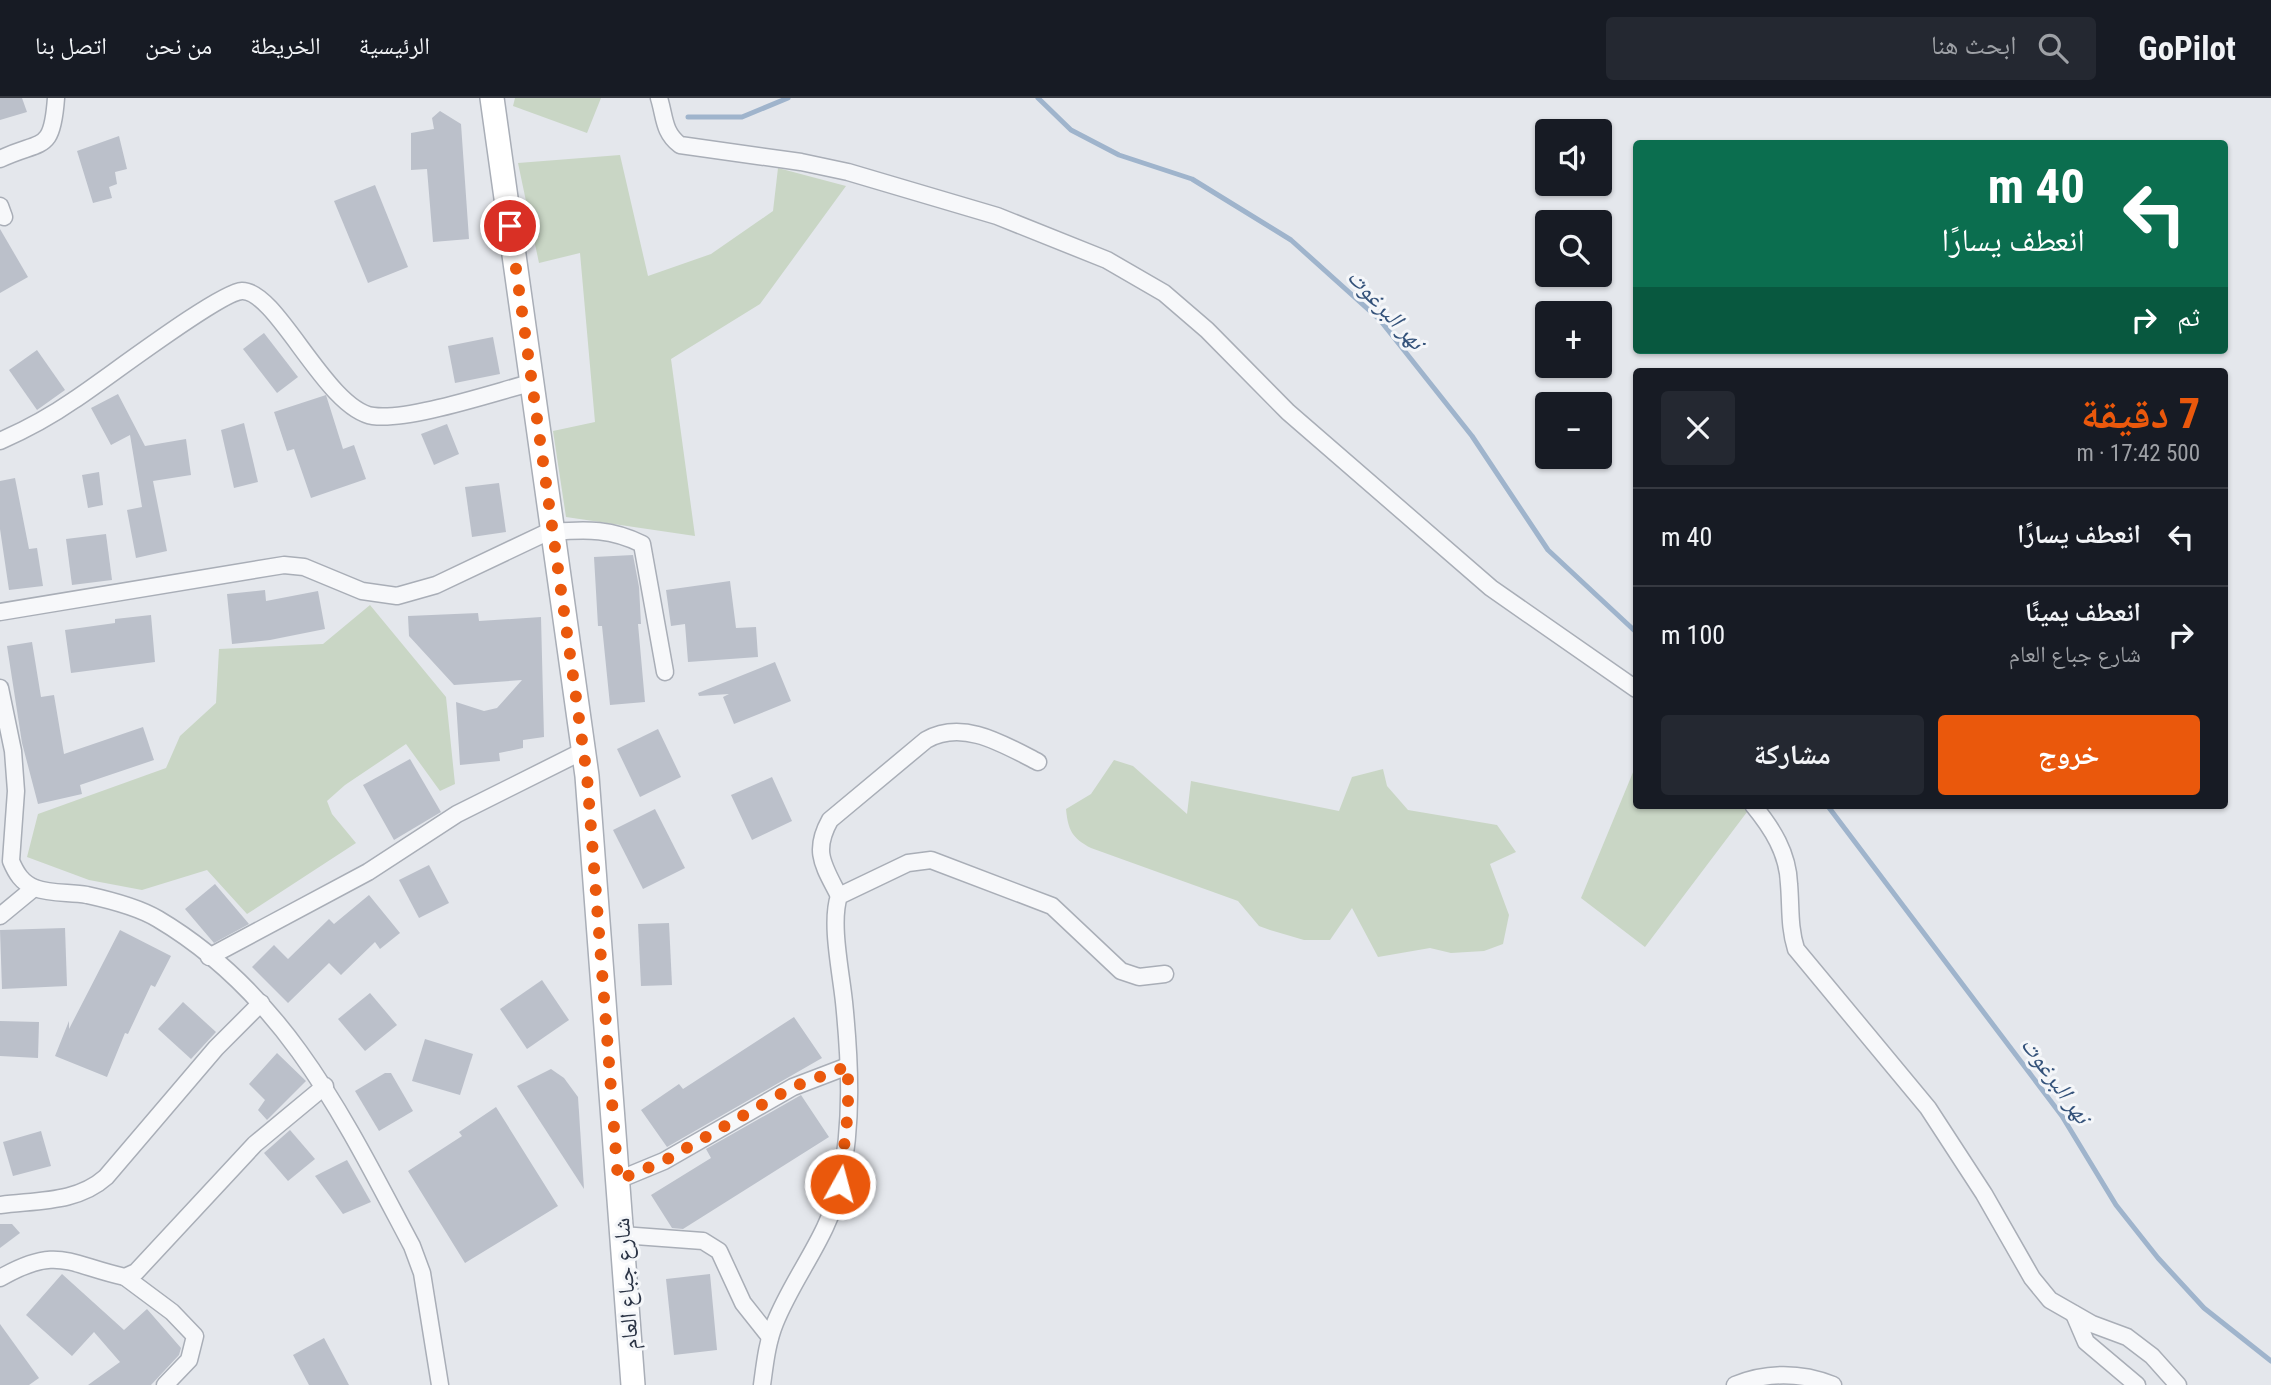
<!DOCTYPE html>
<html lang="ar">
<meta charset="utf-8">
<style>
body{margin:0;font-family:"Roboto Condensed","Noto Naskh Arabic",sans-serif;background:#242831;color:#f1f3f6;direction:rtl;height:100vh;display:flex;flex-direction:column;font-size:26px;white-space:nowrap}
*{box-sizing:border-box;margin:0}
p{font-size:23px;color:#9ea1a6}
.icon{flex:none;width:38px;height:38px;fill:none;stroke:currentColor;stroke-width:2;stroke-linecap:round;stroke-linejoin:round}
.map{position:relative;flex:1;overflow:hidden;direction:ltr}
.sheet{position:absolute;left:1633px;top:270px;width:595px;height:441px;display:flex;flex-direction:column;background:#171b24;border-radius:7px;box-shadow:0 2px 5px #0004;direction:rtl}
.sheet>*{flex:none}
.hud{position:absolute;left:1633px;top:42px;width:595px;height:214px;border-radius:7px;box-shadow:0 2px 5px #0004;direction:rtl;background:#0b6e4f;color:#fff;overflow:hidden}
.controls{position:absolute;left:1535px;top:21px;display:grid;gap:14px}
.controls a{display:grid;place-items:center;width:77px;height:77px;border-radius:7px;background:#171b24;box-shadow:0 2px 5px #0004;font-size:35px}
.pin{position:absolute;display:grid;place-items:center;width:60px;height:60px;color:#fff;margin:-30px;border:4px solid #fff;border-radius:50%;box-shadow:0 2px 7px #0007}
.me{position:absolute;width:77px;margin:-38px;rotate:7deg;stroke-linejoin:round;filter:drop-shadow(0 0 5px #0008)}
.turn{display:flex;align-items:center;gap:24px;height:147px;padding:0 28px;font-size:32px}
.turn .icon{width:91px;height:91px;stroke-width:2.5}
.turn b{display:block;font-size:49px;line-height:60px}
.then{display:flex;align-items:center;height:66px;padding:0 28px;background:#0003;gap:14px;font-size:26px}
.round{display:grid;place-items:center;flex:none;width:74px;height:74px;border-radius:7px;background:#242831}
.summary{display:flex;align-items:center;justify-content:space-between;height:119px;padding:0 28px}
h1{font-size:42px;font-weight:800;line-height:52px;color:#ea580c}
.action{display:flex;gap:14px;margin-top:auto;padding:14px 28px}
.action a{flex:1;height:80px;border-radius:7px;background:#ea580c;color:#fff;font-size:28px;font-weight:800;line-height:80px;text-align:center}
.action a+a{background:#242831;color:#f1f3f6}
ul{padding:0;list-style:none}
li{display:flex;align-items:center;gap:21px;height:98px;padding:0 28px;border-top:2px solid #363941}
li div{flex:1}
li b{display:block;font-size:26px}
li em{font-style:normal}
header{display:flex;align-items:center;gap:42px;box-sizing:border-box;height:98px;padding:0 35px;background:#171b24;border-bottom:2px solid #363941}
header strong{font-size:33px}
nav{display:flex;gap:38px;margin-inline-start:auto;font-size:24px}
.search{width:490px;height:63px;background:#242831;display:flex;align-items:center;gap:18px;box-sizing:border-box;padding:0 24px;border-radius:7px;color:#9ea1a6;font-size:26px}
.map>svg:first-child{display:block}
.green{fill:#c9d6c5}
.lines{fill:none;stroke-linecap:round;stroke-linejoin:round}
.stream{stroke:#9fb4cc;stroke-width:5}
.building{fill:#bbc0ca}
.street-casing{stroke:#a9aeb7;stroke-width:19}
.secondary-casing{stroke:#a9aeb7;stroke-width:26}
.street{stroke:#f7f8fa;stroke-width:16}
.secondary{stroke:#fff;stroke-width:23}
.route{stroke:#ea580c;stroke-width:12;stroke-dasharray:0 21.6}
.labels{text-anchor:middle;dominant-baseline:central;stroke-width:6;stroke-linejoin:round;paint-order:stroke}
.street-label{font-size:23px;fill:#2b3445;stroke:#f4f6f9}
.water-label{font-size:24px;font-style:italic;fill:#34527a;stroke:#f4f6f9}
</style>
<header>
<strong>GoPilot</strong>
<div class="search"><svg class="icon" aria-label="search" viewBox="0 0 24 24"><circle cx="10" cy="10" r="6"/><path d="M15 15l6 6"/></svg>ابحث هنا</div>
<nav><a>الرئيسية</a><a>الخريطة</a><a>من نحن</a><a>اتصل بنا</a></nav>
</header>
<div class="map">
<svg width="2271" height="1287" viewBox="0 0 2271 1287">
<rect width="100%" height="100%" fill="#e4e7ec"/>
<g class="green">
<polygon points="515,0 601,0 587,35 513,8"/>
<polygon points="620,57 648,178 711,156 773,113 778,70 846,88 760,206 671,261 695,438 566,419 553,333 595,324 580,155 539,165 518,65"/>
<polygon points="370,507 446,599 455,686 440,693 406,646 345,687 327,703 332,716 356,745 247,816 207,772 142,792 89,782 27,759 38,716 166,670 180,638 216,605 219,551 323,546"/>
<path d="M1114 662 1133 668 1187 716 1191 683 1339 713 1352 679 1383 671 1387 688 1408 712 1497 727 1516 754 1490 766 1509 817 1503 846 1484 853 1451 855 1430 850 1378 859 1352 810 1330 842H1304L1270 832 1259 828 1238 803 1091 750C1072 740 1068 732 1066 711L1091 696Z"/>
<polygon points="1636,667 1636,707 1741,707 1747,714 1645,849 1581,800"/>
</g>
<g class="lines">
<g class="stream">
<polyline points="1038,0 1071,32 1119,57 1192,81 1291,142 1380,222 1472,338 1548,452 1636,534"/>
<polyline points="688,19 742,19 788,0"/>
<polyline points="1827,707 2062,1018 2116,1107 2158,1160 2204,1210 2271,1263"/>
</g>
</g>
<g class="building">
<polygon points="0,0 22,0 27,14 0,22"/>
<polygon points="440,13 461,26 469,141 433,144 427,71 411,72 411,35 434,31 432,20"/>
<polygon points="119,38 127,71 115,74 117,86 109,89 112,100 93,105 77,53"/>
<polygon points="375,87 408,169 368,185 334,103"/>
<polygon points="0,131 28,179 0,195"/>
<polygon points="264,235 298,279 277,295 243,251"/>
<polygon points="493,239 500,276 455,285 448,248"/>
<polygon points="37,252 65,292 37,312 9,272"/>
<polygon points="118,296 145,348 186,341 191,377 153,383 167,453 136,460 127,412 142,409 130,337 111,347 91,310"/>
<polygon points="326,297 343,351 354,347 366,381 311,400 294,351 287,353 274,314"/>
<polygon points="244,325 258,384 234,390 221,332"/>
<polygon points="447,326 459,356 434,367 421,336"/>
<polygon points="99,374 103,407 88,410 82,377"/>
<polygon points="15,380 29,451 37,450 43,488 9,492 0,431 0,383"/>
<polygon points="499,385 506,434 472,439 465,389"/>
<polygon points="106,436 112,482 72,487 66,441"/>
<polygon points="633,457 639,489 641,526 638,526 645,604 610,607 602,528 598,528 594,459"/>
<polygon points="730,483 736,530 756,529 758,559 688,564 685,526 671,528 666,492"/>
<polygon points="265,492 266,503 318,493 325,531 270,542 232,546 227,496"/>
<polygon points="478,515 479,523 541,519 544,639 523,642 523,650 499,655 500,663 460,667 456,604 484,613 497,610 522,582 454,587 409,538 408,518"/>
<polygon points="151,517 155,564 71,575 65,532 115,525 115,521"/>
<polygon points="32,544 41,599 54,597 64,656 143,629 154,662 80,687 82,696 38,706 22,645 7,548"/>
<polygon points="775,564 791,603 734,626 723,599 729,596 699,598 698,595"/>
<polygon points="658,631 681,679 640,699 617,651"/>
<polygon points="410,661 441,714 394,742 363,687"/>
<polygon points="772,679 792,723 752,742 731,697"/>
<polygon points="655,711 685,770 643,791 613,732"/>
<polygon points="429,767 449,805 419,820 399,782"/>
<polygon points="215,786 249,826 214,845 185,811"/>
<polygon points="369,797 400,835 380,851 375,844 341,877 329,865 288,905 252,869 274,847 288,861 329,821 334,826"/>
<polygon points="669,825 672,887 641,888 638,826"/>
<polygon points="65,830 67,888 2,891 0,832"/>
<polygon points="120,832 171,858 155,889 151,887 128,936 125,935 107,979 55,958 69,923 69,931"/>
<polygon points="542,882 569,922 527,951 500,911"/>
<polygon points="370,895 397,927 365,953 338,921"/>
<polygon points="183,904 216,934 191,961 158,931"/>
<polygon points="794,919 822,960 667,1049 641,1012 679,986 683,991"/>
<polygon points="0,923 39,924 38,960 0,958"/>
<polygon points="425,941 473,956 460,997 412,983"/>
<polygon points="277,955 306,983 267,1022 258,1012 265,1002 249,986"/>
<polygon points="551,971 564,980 578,999 584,1091 517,988"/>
<polygon points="385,975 391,975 413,1013 379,1033 355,993"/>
<polygon points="801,997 829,1039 683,1131 672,1130 651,1097 711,1060 706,1051"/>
<polygon points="496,1009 558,1108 465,1165 408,1073 462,1038 459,1034"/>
<polygon points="290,1032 315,1061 288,1083 264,1055"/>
<polygon points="41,1033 51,1068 13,1078 3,1044"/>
<polygon points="347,1062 371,1104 343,1116 315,1078"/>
<polygon points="0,1126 12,1126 20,1135 0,1150"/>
<polygon points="62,1176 124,1232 147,1211 181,1250 179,1257 151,1287 88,1287 120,1264 94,1234 72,1258 26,1217"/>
<polygon points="710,1176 717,1252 674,1257 666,1181"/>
<polygon points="0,1226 39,1280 29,1287 0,1287"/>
<polygon points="324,1240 349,1287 309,1287 293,1257"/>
</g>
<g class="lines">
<g class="street-casing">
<g id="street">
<path d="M659 0C665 19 663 34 680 47L801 64 848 74 997 118 1107 162 1164 195 1207 232 1288 314 1491 490 1636 591"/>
<path d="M0 61C42 41 52 56 56 0"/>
<polyline points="0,108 4,119"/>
<path d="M0 343C25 332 51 318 74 302 102 284 219 194 242 193 277 192 326 311 373 318 410 323 495 294 534 284"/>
<path d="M554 434C587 431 612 431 642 446L665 574"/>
<polyline points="0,514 284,467 304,469 362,493 397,498 436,487 554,431"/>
<path d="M0 590 13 653 16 693 11 763C16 775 22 785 35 790 51 796 70 794 87 797 110 802 138 809 158 821 286 897 345 1022 412 1148L422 1175 440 1287"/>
<path d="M1753 707C1772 730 1788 755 1789 786 1791 809 1789 829 1796 851L1928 1010 1984 1096 2032 1180 2050 1202 2092 1226 2127 1239 2152 1258 2178 1287"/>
<path d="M839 798C824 768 812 754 830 722L926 642C963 621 1003 646 1038 664"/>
<polyline points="0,818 34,790"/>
<polyline points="209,859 368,774 457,716 583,653"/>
<polyline points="618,1082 664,1063 793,989 848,968"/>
<path d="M0 1107C37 1102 77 1105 106 1079L216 950 261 905"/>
<polyline points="622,1137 703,1143 719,1153 743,1205 770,1239"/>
<polyline points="125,1179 172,1214 195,1238 189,1262 165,1287"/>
<path d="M0 1180C58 1147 67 1166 125 1179L136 1174 255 1046 325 988"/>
<polyline points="2074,1216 2086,1244 2137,1287"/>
<path d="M762 1287C765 1265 767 1245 775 1225 794 1177 830 1137 840 1085 853 1026 850 963 844 904 841 874 830 825 839 798L908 765 931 762 1052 808 1121 873 1139 879 1165 876"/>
<path d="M1735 1287C1766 1274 1801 1274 1833 1287"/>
</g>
</g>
<g class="secondary-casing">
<polyline id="secondary" points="492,0 587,678 633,1287"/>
</g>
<use href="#street" class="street"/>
<use href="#secondary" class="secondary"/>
</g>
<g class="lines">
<polyline class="route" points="510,128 587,678 618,1082 664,1063 793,989 848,968 848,1013 840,1086"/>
</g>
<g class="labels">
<g class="street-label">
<text transform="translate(626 1186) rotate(-94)">شارع جباع العام</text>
</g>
<g class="water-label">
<text transform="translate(1386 211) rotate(47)">نهر البرغوت</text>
<text transform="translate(2056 982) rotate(54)">نهر البرغوت</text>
</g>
</g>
</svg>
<div class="controls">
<a><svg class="icon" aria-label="sound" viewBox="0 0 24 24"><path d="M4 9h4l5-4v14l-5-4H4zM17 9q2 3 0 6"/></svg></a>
<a><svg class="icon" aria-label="search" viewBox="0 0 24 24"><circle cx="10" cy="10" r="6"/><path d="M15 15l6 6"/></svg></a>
<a>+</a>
<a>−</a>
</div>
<div class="pin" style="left:510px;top:128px;background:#d93025"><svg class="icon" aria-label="arrive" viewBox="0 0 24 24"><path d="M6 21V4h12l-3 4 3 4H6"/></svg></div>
<svg class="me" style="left:840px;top:1086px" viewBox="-20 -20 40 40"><circle r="17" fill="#ea580c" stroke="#fff" stroke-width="3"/><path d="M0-11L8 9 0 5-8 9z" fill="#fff"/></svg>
<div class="hud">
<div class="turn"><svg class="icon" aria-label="left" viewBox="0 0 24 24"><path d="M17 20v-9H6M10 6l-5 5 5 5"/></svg><div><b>40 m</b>انعطف يسارًا</div></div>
<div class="then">ثم<svg class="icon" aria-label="right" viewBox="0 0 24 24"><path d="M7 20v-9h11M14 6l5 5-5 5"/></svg></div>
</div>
<section class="sheet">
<div class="summary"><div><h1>7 دقيقة</h1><p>500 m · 17:42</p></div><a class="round"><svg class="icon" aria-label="close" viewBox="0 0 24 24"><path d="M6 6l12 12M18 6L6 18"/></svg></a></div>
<ul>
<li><svg class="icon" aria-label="left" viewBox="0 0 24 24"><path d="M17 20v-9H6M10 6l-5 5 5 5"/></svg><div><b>انعطف يسارًا</b></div><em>40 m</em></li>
<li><svg class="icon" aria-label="right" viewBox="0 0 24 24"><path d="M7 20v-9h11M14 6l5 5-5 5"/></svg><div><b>انعطف يمينًا</b><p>شارع جباع العام</p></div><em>100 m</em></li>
</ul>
<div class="action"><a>خروج</a><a>مشاركة</a></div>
</section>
</div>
